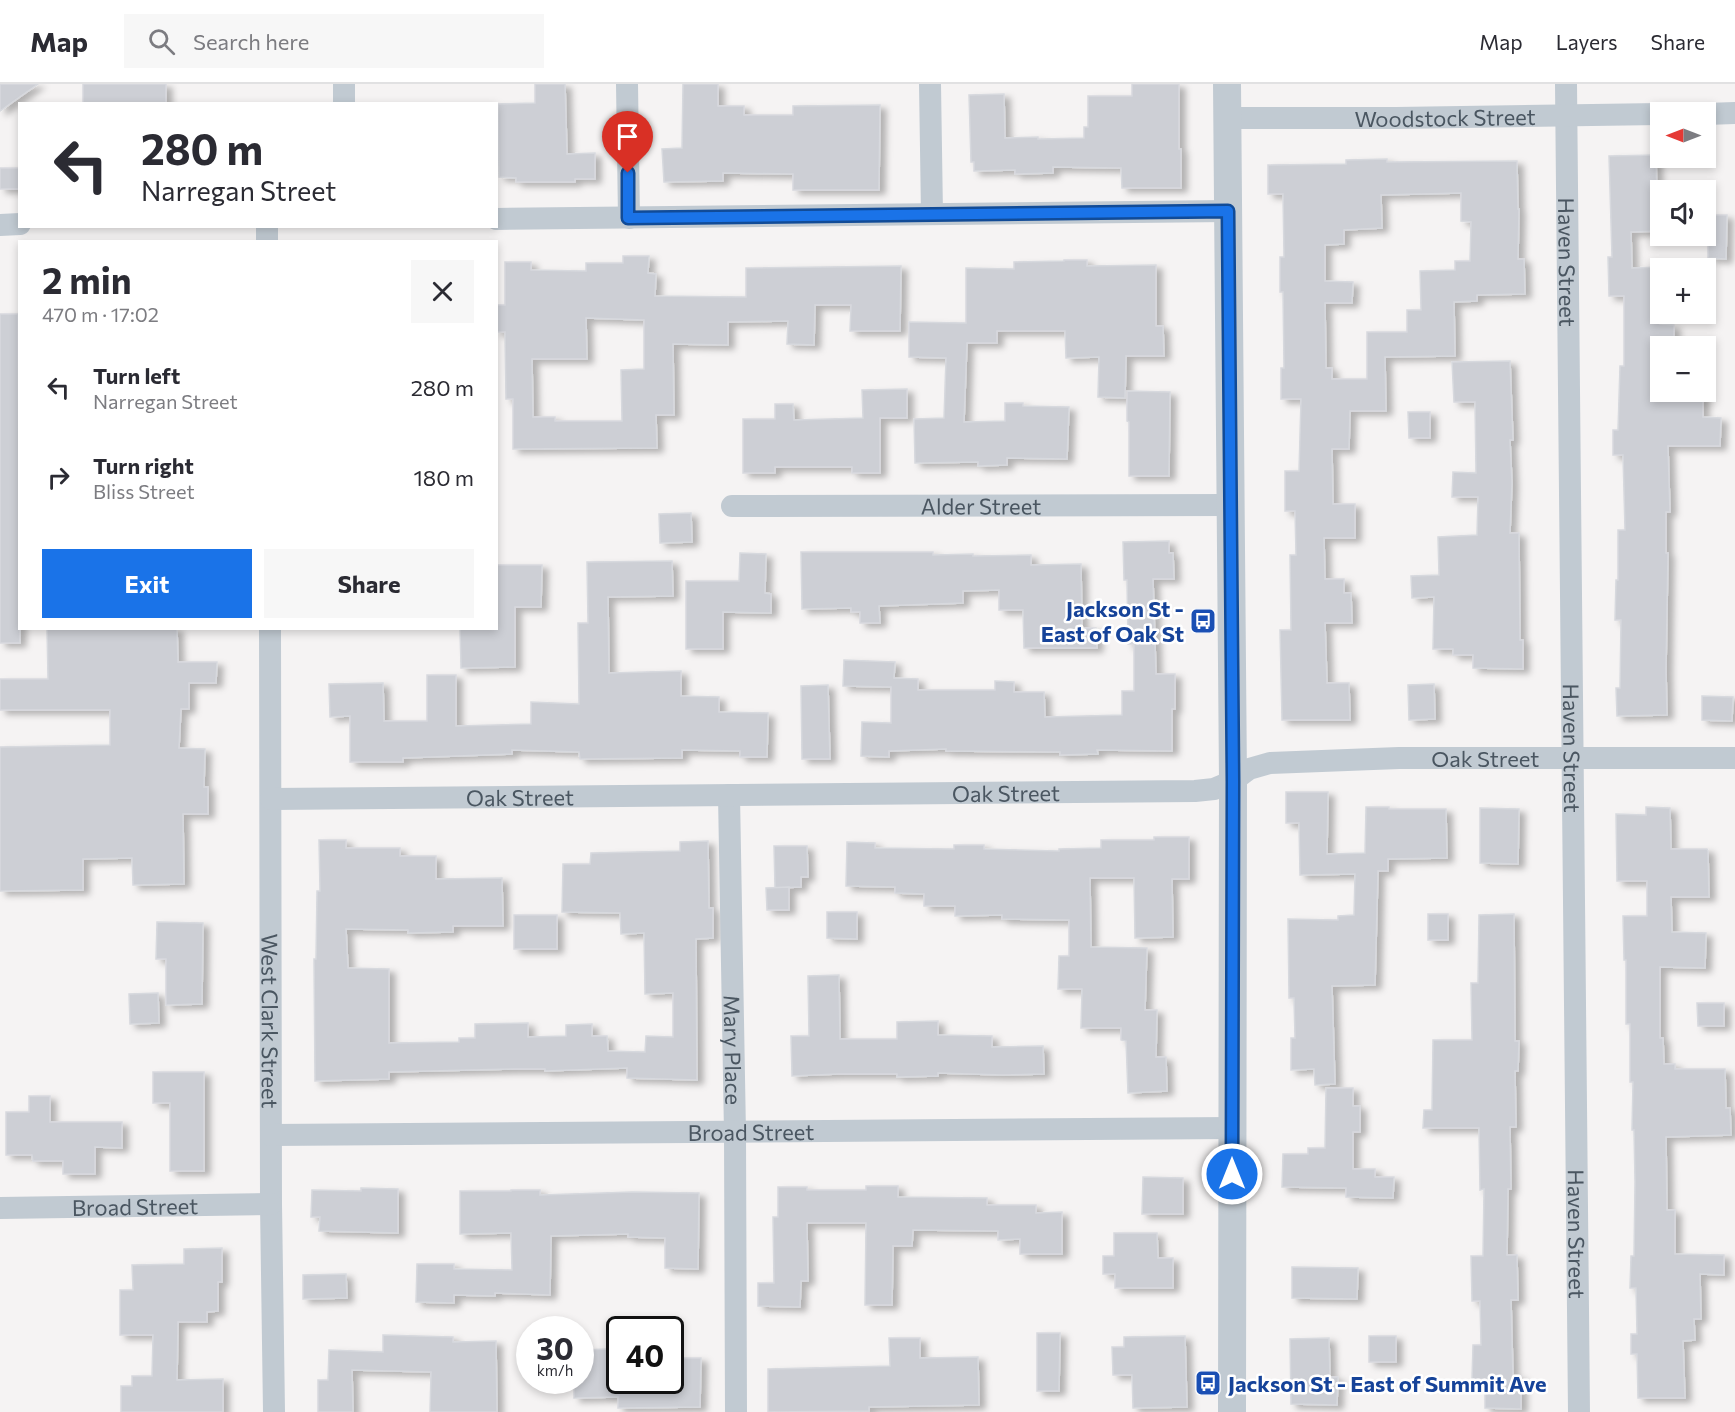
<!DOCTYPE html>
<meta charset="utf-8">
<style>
body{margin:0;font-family:Commissioner,sans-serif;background:#f7f7f7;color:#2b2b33;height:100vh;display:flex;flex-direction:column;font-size:22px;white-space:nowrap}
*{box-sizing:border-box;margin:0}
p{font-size:20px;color:#7c7c81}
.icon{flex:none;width:33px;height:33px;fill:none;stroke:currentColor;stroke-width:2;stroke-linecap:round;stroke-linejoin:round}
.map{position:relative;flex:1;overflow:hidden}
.side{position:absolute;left:18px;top:156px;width:480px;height:390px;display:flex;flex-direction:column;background:#fff;border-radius:0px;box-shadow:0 3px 9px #0003}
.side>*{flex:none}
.guide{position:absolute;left:18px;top:18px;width:480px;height:126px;border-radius:0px;box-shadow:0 3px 9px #0003;background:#fff;color:#2b2b33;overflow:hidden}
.needle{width:39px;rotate:270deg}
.controls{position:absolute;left:1650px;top:18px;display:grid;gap:12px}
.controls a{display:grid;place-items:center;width:66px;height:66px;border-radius:0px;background:#fff;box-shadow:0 3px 9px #0003;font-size:30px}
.speed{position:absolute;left:516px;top:1232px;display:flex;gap:12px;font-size:30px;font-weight:700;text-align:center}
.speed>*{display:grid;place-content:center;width:78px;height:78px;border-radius:50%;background:#fff;box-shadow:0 3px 9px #0003;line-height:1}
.speed small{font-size:15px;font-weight:400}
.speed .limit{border:3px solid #111;border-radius:9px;background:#fff;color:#111}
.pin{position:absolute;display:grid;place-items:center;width:51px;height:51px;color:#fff;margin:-62px -26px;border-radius:50% 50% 50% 0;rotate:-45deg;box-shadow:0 0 6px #0007}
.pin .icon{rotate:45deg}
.me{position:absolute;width:66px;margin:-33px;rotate:0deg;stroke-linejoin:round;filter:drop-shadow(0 0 4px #0008)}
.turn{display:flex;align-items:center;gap:21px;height:126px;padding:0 24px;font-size:27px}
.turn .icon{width:78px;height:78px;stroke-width:2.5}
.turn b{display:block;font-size:42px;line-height:51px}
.round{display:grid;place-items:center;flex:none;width:63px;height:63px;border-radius:0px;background:#f7f7f7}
.summary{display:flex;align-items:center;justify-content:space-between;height:102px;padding:0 24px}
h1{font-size:36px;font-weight:700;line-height:45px}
.action{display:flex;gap:12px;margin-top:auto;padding:12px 24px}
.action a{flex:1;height:69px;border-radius:0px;background:#1a73e8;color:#fff;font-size:24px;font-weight:700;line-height:69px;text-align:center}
.action a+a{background:#f7f7f7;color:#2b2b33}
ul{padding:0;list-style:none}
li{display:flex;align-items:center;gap:18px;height:90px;padding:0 24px}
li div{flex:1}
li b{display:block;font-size:22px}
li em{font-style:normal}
header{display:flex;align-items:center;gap:36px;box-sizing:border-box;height:84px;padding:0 30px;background:#fff;border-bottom:2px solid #e1e1e2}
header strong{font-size:28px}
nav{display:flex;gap:33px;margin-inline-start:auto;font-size:21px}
.search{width:420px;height:54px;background:#f7f7f7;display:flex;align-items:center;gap:15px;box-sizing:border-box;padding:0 21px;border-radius:0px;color:#7c7c81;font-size:22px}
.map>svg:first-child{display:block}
.building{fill:#cdcfd5;stroke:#d7d9de;stroke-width:1.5;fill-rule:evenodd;filter:url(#shadow)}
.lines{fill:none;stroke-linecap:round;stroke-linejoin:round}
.minor{stroke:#c1cad2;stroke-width:22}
.tertiary{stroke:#c1cad2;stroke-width:28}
.route-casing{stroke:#114b97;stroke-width:15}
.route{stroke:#1a73e8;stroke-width:10}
.labels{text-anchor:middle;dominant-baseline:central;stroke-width:5;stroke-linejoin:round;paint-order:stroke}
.street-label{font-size:22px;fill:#4a5661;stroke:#fff}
.transit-label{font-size:22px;font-weight:bold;fill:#164399;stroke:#fff;text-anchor:end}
</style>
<header>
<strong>Map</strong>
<div class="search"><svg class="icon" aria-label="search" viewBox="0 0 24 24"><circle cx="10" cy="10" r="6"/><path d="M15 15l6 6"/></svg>Search here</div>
<nav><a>Map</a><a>Layers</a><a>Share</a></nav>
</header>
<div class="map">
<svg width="1735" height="1328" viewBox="0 0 1735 1328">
<defs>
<filter id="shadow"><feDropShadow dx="6" dy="4" stdDeviation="3" flood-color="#0004"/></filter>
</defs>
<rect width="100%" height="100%" fill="#f5f3f3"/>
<g class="building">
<polygon points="0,0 38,0 0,27"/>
<rect x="83" y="0" width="83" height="20"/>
<polygon points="535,0 565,0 567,70 595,69 595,95 575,95 575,98 516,98 516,94 499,93 498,20 535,19"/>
<polygon points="683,0 718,0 718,22 744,22 744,31 793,31 793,22 880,21 879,106 793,106 793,90 723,89 723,97 664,98 662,65 682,64"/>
<polygon points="1132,0 1179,0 1179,65 1181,65 1181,104 1122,104 1121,84 1053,83 1053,89 1015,90 1015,86 974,87 974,78 971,78 969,11 1004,10 1005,54 1038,53 1038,55 1084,54 1084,43 1088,43 1088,12 1132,12"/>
<polygon points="1656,71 1657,114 1660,114 1660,147 1631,148 1632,184 1660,183 1660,240 1674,241 1674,262 1660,262 1658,308 1703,308 1703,333 1721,334 1720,362 1668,362 1670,428 1666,428 1666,469 1668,469 1666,586 1667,631 1617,632 1616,604 1620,604 1621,536 1615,536 1616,496 1618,496 1618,446 1625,446 1623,371 1613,371 1613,346 1618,346 1620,282 1624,282 1624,212 1609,212 1608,173 1612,173 1609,72"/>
<path d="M1387 75V78L1517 77 1518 125H1519L1518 175H1524L1525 210 1477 211V217L1454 218 1455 272 1385 273 1386 327H1350L1349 365H1332L1333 420H1355V454H1324L1325 495H1344V509H1351L1352 539H1325L1327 599H1349L1350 636H1282L1280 546H1291L1290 471H1296L1295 427H1285V387H1299L1301 315H1281V284H1284L1283 208H1280V173H1284L1283 110H1268V81L1346 80V76ZM1461 109V137L1471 138 1470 177H1455V186L1420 187 1421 226H1407V248H1367V295H1332V284H1326L1325 219H1352L1353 198 1325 197V161L1344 160V146L1382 144 1381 111Z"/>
<rect x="0" y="84" width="20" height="21"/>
<polygon points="1708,131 1727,131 1726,175 1708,174"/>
<path d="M623 172H649L648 189 656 190 655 212 746 213V184L901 182 900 247H850L851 221H815L814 261 787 260 788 237 728 238V261L673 260 674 331H656L657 364 513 365V315H506L505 248H496V221H505V178H531V186L586 187V179H623ZM586 234 644 236V285L621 286 622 337H555V333H533L532 275H587Z"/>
<polygon points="1064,176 1087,176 1087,182 1156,181 1156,242 1163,242 1164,272 1126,272 1125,314 1098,313 1099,273 1066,274 1065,247 997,247 997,259 967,259 964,338 1005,337 1005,319 1023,319 1023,322 1069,323 1067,375 1007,374 1007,381 978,382 978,378 915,379 914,335 944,334 946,274 909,273 909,238 966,239 966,184 1014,185 1014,178 1064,177"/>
<polygon points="0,230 18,230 20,559 0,559"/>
<polygon points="1510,277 1513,356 1510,356 1512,399 1510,449 1519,449 1520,556 1523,556 1523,585 1473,584 1473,571 1453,571 1453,565 1433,565 1434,513 1412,514 1411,492 1439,491 1438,453 1477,451 1478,413 1452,413 1453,388 1476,389 1475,318 1454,318 1452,278"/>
<polygon points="907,305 907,334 880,334 880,389 852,389 852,383 775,383 775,389 743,389 743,335 775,335 775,320 793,320 794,336 863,334 862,306"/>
<polygon points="1127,307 1170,308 1169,392 1129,392 1129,338 1127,337"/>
<polygon points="1408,328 1430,328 1430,354 1409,354"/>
<polygon points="691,429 692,458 660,459 659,430"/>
<polygon points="1169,457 1169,469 1173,469 1174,495 1153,495 1156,590 1175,590 1175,625 1172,625 1172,667 1097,666 1098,670 1060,671 1060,668 946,667 946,665 889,667 889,673 861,672 862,638 891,639 891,603 843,602 844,576 895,578 894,594 918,595 918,606 995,606 995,597 1014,598 1014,608 1044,608 1045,633 1122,631 1122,607 1134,607 1134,560 1128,560 1127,496 1124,496 1123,458"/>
<polygon points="801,468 933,468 933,471 973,470 973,472 1031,471 1031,481 1081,480 1082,544 1096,544 1097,564 1024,564 1023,526 999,526 999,506 963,507 963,519 879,522 880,539 860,539 860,528 851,528 851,524 802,525"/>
<polygon points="740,469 766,470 765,509 771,510 771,529 723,528 723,565 686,565 686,497 739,497"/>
<polygon points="672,477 673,512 608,513 609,589 681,587 681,612 719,613 719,628 768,629 767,673 740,673 740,667 682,666 682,674 580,675 579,668 512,666 512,670 403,674 403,678 350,678 350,632 330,633 329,600 383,599 384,637 427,637 427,591 456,591 456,642 531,640 531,618 579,620 578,539 588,539 587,478"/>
<polygon points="496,481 542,481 541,523 515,523 515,583 461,584 460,544 496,544"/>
<polygon points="47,544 177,544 178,578 217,578 216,599 189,599 189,625 181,625 179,664 205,665 204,703 208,703 208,730 183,730 184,800 133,801 132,774 83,775 83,806 0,807 0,663 110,661 110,626 0,626 0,595 48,595"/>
<polygon points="1434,600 1435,635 1409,636 1408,601"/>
<polygon points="828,601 830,675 802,675 801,602"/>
<polygon points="1702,612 1733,613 1732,637 1702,636"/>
<polygon points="1286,708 1328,708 1327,770 1365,769 1366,723 1389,723 1389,725 1446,725 1447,774 1388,775 1388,787 1378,787 1375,901 1332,902 1335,1000 1315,1001 1314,985 1291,986 1291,954 1295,954 1294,914 1289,914 1288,835 1338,836 1338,832 1354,831 1355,790 1300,791 1299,739 1286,739"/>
<polygon points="1646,723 1670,724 1671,765 1707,765 1708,767 1709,813 1671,813 1672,848 1706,849 1705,884 1660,883 1660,954 1663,954 1664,980 1675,980 1675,985 1725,985 1726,1024 1730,1024 1731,1051 1666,1053 1667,1126 1675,1126 1675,1170 1724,1171 1724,1191 1700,1190 1701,1235 1694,1235 1695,1256 1683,1257 1685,1314 1638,1314 1637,1270 1631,1270 1631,1250 1637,1250 1636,1204 1630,1204 1631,1172 1634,1172 1635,1098 1634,1046 1632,1046 1633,998 1630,998 1630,940 1626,940 1626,876 1624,876 1623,832 1647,832 1647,797 1617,797 1616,730 1646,731"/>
<polygon points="1480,724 1519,725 1518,780 1480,779"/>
<polygon points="1154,753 1189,753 1189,795 1172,795 1173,853 1135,854 1134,794 1090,794 1091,863 1147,864 1145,926 1157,926 1156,973 1166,973 1167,1007 1128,1009 1126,957 1121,956 1121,944 1081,944 1082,905 1058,905 1059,872 1069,872 1069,836 1002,835 1002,831 955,832 955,822 924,822 924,810 895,809 895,803 846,802 847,758 875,759 875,764 954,765 954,761 984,761 984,765 1059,767 1059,765 1101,764 1101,756 1154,756"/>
<polygon points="319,756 346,756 346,764 400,764 400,772 436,772 436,795 502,794 503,842 453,842 453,848 408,849 408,846 346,845 348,884 389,885 389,959 459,958 459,954 475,954 475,940 528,939 528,953 566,952 566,941 592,940 592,952 607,952 608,967 645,968 646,952 673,953 673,909 645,910 644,849 621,850 620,829 562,828 563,780 590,780 591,769 680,767 680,758 708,757 709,824 713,824 713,854 696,855 697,996 627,994 627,984 545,987 545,985 513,985 389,988 389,995 315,997 314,875 316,875 317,807 320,807"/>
<polygon points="774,762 807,762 808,793 801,793 801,803 775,804"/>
<polygon points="789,803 789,826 767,826 766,804"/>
<polygon points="827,828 857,828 857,855 827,854"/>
<rect x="1428" y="830" width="20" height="26"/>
<polygon points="1514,830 1515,957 1519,957 1518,987 1515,987 1516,1043 1510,1043 1511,1105 1508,1105 1507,1171 1517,1171 1518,1216 1511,1216 1513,1292 1521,1292 1521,1325 1485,1324 1485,1295 1472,1295 1473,1261 1481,1261 1480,1217 1472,1217 1471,1172 1483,1172 1484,1105 1480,1106 1479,1044 1423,1044 1424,1026 1432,1026 1433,956 1472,956 1471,899 1478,899 1479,831"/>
<rect x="514" y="831" width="43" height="34"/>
<polygon points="157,838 203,839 202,920 166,921 166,875 156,875"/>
<polygon points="839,891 840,955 897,955 897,938 938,937 938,951 992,952 992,963 1043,962 1044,990 1003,991 938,989 938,992 897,993 897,990 838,990 792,992 791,952 809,952 808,892"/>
<polygon points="158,909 159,939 130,940 129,910"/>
<polygon points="1697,919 1724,919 1724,942 1698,942"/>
<polygon points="153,988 204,988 204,1087 170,1087 170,1019 153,1019"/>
<polygon points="1326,1004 1353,1004 1353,1022 1360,1022 1360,1048 1353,1048 1353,1085 1375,1085 1375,1093 1394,1093 1393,1114 1346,1113 1346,1104 1282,1103 1283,1070 1308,1070 1308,1064 1325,1064"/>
<polygon points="29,1012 50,1012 50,1038 122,1038 122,1064 95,1063 95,1090 63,1090 63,1077 33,1077 32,1071 6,1071 6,1028 29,1028"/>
<polygon points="1143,1093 1183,1094 1183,1130 1142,1130"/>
<polygon points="866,1102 898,1102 898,1113 987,1114 987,1121 1036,1121 1036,1129 1062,1128 1062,1170 1020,1170 1020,1155 998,1156 998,1147 913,1146 912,1162 893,1162 892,1221 865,1221 866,1139 807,1139 808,1197 801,1197 800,1223 758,1222 758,1199 774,1199 773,1133 778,1133 778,1103 807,1103 807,1106 866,1106"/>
<polygon points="361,1104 398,1105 398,1149 319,1147 320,1133 311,1133 312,1106 361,1107"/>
<polygon points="511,1106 540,1106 540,1111 632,1108 699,1109 698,1185 665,1184 665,1154 628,1153 628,1150 551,1152 550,1211 495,1209 495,1212 454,1211 454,1219 416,1218 417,1180 454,1180 454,1185 512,1186 511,1149 460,1150 460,1107 511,1107"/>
<polygon points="1114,1149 1157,1149 1158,1174 1173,1174 1173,1204 1115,1204 1115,1190 1103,1190 1103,1172 1114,1172"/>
<polygon points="222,1164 222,1198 218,1198 218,1227 207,1228 207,1238 178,1238 177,1296 223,1295 223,1328 121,1328 121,1302 132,1302 132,1292 152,1292 153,1251 120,1251 120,1206 133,1206 132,1181 184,1180 184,1165"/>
<polygon points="1292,1183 1358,1184 1357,1215 1292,1214"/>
<polygon points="346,1190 347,1214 303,1215 303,1191"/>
<polygon points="1037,1249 1060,1249 1059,1307 1037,1307"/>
<polygon points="383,1251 453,1253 453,1258 496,1257 497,1328 430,1328 431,1288 352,1286 353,1328 318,1328 318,1296 328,1296 329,1266 383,1268"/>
<polygon points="1185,1252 1187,1323 1133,1324 1132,1291 1113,1291 1112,1263 1124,1263 1124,1253"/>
<rect x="1369" y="1252" width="27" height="26"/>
<polygon points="889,1254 920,1254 920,1274 978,1273 979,1321 869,1323 869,1327 768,1328 768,1285 890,1282"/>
<polygon points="1329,1254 1330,1293 1338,1293 1337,1321 1291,1320 1290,1255"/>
<polygon points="607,1265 607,1271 620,1271 620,1296 671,1296 671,1291 678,1291 679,1274 701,1274 700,1323 618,1324 618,1313 574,1314 574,1296 580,1296 580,1266"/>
</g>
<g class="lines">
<g class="minor">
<polyline points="344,0 344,20"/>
<polyline points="627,0 629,134"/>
<polyline points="930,0 932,130"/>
<path id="s1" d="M1566 0 1579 1328"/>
<polyline points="1706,30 1735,29"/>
<path id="s2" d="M1227 34H1396L1660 30"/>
<polyline points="496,135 1228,127"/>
<polyline points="0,141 20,140"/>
<polyline points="267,142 267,158"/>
<path id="s3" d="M732 422 1229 421"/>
<path id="s4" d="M270 544 271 1120 274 1328"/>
<path id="s5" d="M729 711 735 1049 736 1328"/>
<path id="s6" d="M271 715 1195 707 1214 705 1233 697 1249 685 1270 679 1399 674H1735"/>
<path id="s7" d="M271 1051 1232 1044"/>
<path id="s8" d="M0 1124 271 1120"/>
</g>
<polyline class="tertiary" points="1227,0 1233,697 1232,1328"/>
</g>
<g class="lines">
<g class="route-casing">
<polyline id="route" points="628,89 628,134 1228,127 1233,697 1232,1090"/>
</g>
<use href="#route" class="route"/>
</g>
<defs>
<g id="bus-square" transform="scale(1.35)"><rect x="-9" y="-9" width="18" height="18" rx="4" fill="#1a4fb4" stroke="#fff"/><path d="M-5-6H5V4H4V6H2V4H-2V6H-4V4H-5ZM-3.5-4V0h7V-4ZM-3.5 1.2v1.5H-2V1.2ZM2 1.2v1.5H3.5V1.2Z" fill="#fff"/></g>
</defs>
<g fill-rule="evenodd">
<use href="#bus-square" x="1203" y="537"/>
<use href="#bus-square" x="1208" y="1299"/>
</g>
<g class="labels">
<g class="street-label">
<text stroke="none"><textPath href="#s2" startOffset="218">Woodstock Street</textPath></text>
<text stroke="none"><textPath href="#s1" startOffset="178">Haven Street</textPath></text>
<text stroke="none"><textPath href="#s3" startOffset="249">Alder Street</textPath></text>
<text stroke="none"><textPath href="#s1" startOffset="664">Haven Street</textPath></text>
<text stroke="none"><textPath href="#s6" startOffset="1221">Oak Street</textPath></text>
<text stroke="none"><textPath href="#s6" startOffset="735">Oak Street</textPath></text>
<text stroke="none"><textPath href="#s6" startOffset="249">Oak Street</textPath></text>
<text stroke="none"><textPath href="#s4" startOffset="393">West Clark Street</textPath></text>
<text stroke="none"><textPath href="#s5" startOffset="255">Mary Place</textPath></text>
<text stroke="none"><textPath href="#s7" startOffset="480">Broad Street</textPath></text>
<text stroke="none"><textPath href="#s8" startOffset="135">Broad Street</textPath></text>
<text stroke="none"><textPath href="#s1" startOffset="1150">Haven Street</textPath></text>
</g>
<g class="transit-label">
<text x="1184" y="524">Jackson St -<tspan x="1184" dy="25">East of Oak St</tspan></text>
<text x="1228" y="1299" text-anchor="start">Jackson St - East of Summit Ave</text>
</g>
</g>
</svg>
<div class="controls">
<a><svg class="needle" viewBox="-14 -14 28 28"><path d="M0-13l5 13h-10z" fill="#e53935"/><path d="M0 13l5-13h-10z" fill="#7c7c81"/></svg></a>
<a><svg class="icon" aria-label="sound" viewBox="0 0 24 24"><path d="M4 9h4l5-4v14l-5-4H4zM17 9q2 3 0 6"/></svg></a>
<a>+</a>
<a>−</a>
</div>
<div class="speed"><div>30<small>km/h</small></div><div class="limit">40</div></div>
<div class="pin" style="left:628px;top:89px;background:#d93025"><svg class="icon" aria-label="arrive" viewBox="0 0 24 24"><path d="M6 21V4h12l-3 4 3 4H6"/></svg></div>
<svg class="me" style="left:1232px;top:1090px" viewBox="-20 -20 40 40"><circle r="17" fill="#1a73e8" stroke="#fff" stroke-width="3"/><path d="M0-11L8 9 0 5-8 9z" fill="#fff"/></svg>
<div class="guide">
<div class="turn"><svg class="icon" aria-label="left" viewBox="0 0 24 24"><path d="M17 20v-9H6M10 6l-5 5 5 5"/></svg><div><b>280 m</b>Narregan Street</div></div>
</div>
<section class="side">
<div class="summary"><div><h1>2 min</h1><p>470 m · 17:02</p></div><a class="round"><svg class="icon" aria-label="close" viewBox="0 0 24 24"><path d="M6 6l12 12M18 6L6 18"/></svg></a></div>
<ul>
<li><svg class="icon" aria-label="left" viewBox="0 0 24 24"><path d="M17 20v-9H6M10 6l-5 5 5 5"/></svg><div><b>Turn left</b><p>Narregan Street</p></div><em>280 m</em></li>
<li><svg class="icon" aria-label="right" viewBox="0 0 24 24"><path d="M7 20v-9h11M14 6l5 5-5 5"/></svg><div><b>Turn right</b><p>Bliss Street</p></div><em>180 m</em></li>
</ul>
<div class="action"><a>Exit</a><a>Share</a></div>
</section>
</div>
